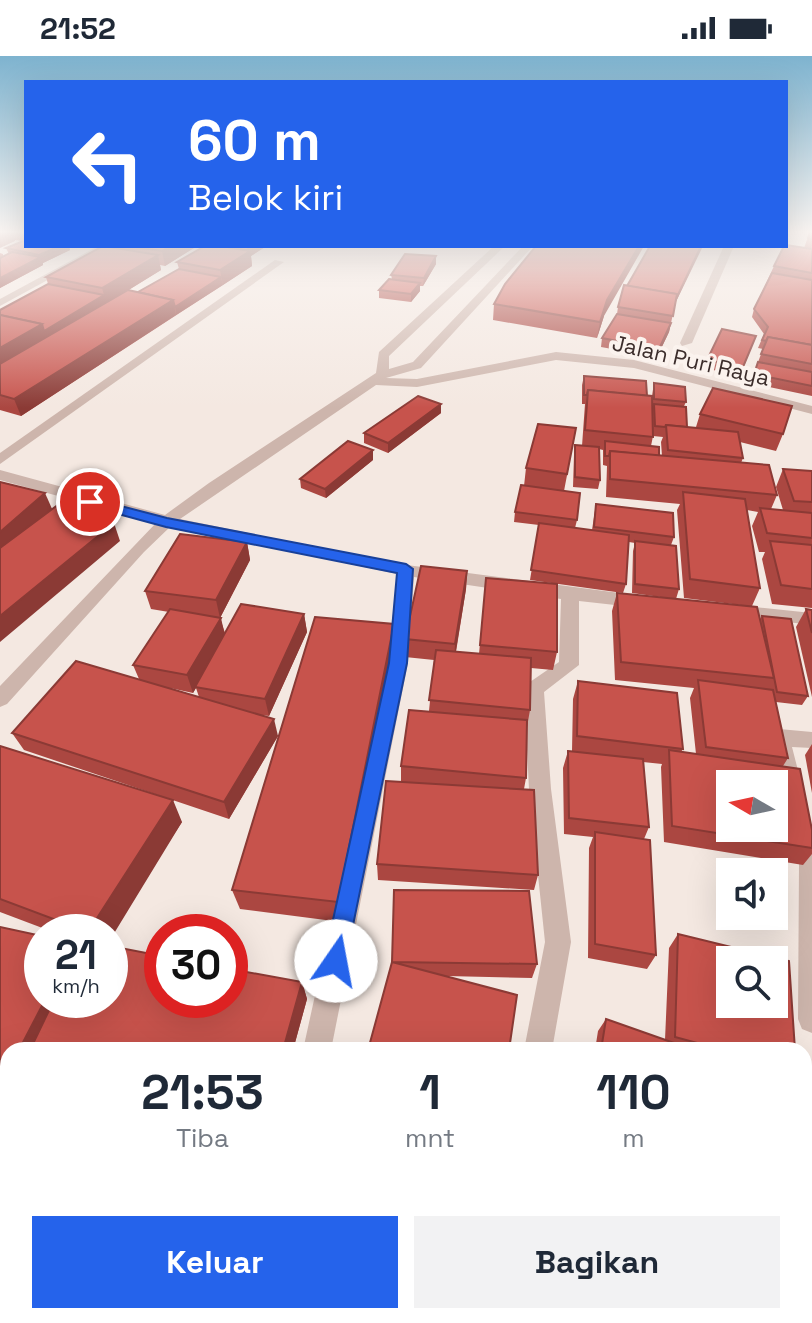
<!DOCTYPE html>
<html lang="id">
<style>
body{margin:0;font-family:"Space Grotesk",sans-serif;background:#f2f2f3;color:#1f2937;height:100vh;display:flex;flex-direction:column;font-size:30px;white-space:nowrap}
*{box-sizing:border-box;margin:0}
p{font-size:26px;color:#747a83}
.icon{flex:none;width:44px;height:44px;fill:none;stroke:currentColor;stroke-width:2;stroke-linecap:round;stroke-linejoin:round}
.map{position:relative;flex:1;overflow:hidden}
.sheet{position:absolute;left:0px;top:986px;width:812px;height:282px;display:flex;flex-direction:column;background:#fff;border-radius:24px 24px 0 0;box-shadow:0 8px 32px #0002}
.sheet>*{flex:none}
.top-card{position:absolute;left:24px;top:24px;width:764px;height:168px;border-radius:0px;box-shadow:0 8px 32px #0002;background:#2563eb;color:#fff;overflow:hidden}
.needle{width:52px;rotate:279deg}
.tools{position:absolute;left:716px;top:714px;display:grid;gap:16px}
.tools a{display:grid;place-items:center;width:72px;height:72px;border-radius:0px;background:#fff;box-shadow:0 8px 32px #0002;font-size:40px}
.speed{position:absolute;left:24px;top:858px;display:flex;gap:16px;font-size:40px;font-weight:700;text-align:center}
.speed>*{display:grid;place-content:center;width:104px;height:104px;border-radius:50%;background:#fff;box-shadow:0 8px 32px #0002;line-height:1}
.speed small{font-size:20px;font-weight:400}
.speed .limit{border:12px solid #d22;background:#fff;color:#111}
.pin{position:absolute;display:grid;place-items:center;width:68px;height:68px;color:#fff;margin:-34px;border:4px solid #fff;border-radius:50%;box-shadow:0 2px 8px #0007}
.me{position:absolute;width:88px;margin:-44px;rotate:12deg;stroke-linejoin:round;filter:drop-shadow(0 0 6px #0008)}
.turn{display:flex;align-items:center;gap:28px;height:168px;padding:0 32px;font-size:36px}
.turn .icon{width:104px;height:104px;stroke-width:2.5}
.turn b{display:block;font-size:56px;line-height:68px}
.eta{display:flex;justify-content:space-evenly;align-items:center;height:136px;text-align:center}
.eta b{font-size:48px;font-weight:700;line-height:56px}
.action{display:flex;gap:16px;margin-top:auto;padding:16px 32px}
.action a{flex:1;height:92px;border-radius:0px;background:#2563eb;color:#fff;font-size:32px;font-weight:700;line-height:92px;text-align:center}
.action a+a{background:#f2f2f3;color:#1f2937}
.status{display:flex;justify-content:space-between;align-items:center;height:56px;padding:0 40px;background:#fff;direction:ltr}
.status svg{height:22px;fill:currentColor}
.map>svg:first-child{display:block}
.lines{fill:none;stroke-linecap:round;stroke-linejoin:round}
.minor{fill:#cdb5ac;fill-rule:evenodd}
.wall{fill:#ab4741;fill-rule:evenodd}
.shaded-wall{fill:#8b3a35}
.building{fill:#c7534c;stroke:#8b3a35;stroke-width:2;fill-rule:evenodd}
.route{fill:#2563eb;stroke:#184099;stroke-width:2}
.labels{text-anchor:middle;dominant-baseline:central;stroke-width:8;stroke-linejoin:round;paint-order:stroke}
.far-street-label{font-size:22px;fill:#3b2d2b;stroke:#fbf3ee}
</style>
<div class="status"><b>21:52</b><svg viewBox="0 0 49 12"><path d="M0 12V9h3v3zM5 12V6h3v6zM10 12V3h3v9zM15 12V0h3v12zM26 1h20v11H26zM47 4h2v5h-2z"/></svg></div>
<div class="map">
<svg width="812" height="1267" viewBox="0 0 812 1267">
<rect width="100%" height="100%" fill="#f4e8e1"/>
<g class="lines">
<g class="minor">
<polygon points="98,190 110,190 0,250 0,243"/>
<polygon points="494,190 505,190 389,300 389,313 413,306 523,190 533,190 421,312 386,322 417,323 556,296 634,304 812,350 812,358 634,312 556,304 417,331 376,329 180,463 399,508 642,540 651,546 642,552 579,545 579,609 544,636 551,733 571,886 552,994 524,994 545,886 529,733 524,633 527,628 559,606 561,543 414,521 408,607 331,994 303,994 388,607 397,518 171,470 144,496 7,648 0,651 0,630 156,467 0,424 0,414 165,459 209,427 376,317 379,296"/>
<polygon points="724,190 734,190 692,287 682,290 680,287"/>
<polygon points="275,204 284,206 0,408 0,397"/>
<polygon points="734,549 812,557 812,569 728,559 725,555"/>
<polygon points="779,673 812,676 812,692 792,691 804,738 801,745 793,747 785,745 782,738 768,681 772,675"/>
<polygon points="803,766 812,770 812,977 802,973 798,963 799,808 791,776 795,769"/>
<polygon points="812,1243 812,1267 794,1267 795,1260 804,1260 804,1246"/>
<polygon points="244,1260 278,1260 277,1267 243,1267"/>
<polygon points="457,1260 491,1260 489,1267 455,1267"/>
</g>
</g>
<g class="wall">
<polygon points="0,175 26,175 26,190 69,190 70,194 43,207 43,209 0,232 0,197 3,198 3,200 9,198 6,192 22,185 15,184 15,185"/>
<polygon points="810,175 812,175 812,340 750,327 763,293 758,292 764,278 752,261 754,253 774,210 804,192"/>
<polygon points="103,190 197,190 165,210 160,209 161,214 127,235 138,236 179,213 177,206 204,190 265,191 251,200 252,210 21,360 0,354 0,254 48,228 46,221"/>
<polygon points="436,200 436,208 423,230 420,230 420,235 411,246 379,242 379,234 392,223 391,219"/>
<polygon points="494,248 604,260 597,282 493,264"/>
<polygon points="675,249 669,276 657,301 601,291 602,282 617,258 618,251"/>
<polygon points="756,280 740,320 704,312 707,304"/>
<path d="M584 320 647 340H652L654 327 686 346 684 350 687 371H696L700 358 783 378 776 395 740 386 743 402 741 407 777 439 771 453 783 454 776 431 783 413 812 415V552L772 548 762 503 765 496H759L752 470 758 456 747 454 760 532 752 550 760 563 762 560 808 640 802 649 776 646 788 702 783 710 812 774V798L803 809 664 786 661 711 662 708 643 706 649 771 644 783 656 899 647 913 588 902 589 792 593 781 564 778 563 712 568 695H572L573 643 578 625 683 693 681 696 696 698 690 642 694 632 615 624 612 555 617 537 675 543 632 537 633 495 635 487 629 486 626 528 623 537 530 524 539 469 514 466 515 456 524 430 526 412 576 372 564 435 577 464 575 472 592 474 596 448 674 481 671 489 679 533 676 543 749 550 684 542 677 454 680 448 606 441 607 410 603 409V394L599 393 600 424 598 433 573 431 574 399 575 389 582 390 585 348H582V329ZM653 380 663 381 661 386 662 400H659L651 390Z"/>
<polygon points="441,348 441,357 388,397 364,387 364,377"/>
<polygon points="373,404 326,442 301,432 300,423"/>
<path d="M247 486 250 504 220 562 225 577 304 558 307 576 269 660 261 659 278 680 229 763 24 694 12 677 139 623 133 609 169 556 151 553 145 535ZM170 632 193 637 196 632 199 641Z"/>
<polygon points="467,515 466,533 456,596 479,598 486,522 557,596 553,614 531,612 530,654 527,671 526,722 524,733 538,819 534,834 378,824 377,808 401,726 401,710 429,655 434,604 405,601 405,583"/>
<polygon points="806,553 812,554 812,641 796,571"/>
<polygon points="394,568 394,592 341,866 240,853 232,834"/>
<polygon points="812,688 812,737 805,699"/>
<polygon points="0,690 182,766 110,876 53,876 0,856"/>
<polygon points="0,871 42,944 302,926 307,943 293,994 8,994 8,1094 0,1090"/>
<polygon points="678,878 795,994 595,994 598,975 606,963 665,984 669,892"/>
<polygon points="392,906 537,908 532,922 446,920"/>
<polygon points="589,1260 613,1260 626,1267 587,1267"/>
<polygon points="656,1260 804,1260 804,1267 672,1267"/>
</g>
<g class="shaded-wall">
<polygon points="2,175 12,175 15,185 0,192 0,176"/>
<polygon points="60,190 69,190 70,194 43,207 43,209 0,232 0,222 40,202 39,199"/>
<polygon points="171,190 197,190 165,210 162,195"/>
<polygon points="253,190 265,191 251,200 252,210 223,229 220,214"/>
<polygon points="639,190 644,190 604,260 597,282 600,266 607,244"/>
<polygon points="701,190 703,190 672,254 675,245"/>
<polygon points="158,199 161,214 0,313 0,292 42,268 104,239 102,232"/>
<polygon points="436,200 436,208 423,230 424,222"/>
<polygon points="221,221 223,229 176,259 175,251"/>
<polygon points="420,227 420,235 411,246 411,238"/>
<polygon points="173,244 176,259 21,360 14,343"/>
<polygon points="671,267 669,276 657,301 659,293"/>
<polygon points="441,348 441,357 388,397 388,387"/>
<polygon points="373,394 373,404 326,442 325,433"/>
<polygon points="45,437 53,455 0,503 0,476"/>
<polygon points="114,467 120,485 0,586 0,560"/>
<polygon points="247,486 250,504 220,562 216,544"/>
<polygon points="467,515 466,533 454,606 455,588"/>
<polygon points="304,558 307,576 269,660 265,643"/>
<polygon points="221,562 225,580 193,637 187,619"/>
<polygon points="394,568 394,592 341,866 338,846"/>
<polygon points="274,663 278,680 229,763 224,746"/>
<polygon points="173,744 182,766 110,884 110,876 88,876"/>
<polygon points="302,926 307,943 293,994 283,994"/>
<polygon points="45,944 71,944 46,994 19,994"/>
<polygon points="8,1016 8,1071 0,1087 0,1031"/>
<polygon points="0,1210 8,1213 8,1219 0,1216"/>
<polygon points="107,1260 122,1260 139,1267 124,1267"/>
</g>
<g class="building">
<polygon points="810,175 812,175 812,183 808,182"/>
<polygon points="26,184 26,190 60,190 39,199 6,192"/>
<polygon points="786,189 812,193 812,217 774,210 784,190 786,190"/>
<polygon points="103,190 158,199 102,232 46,221"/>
<polygon points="128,190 171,190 162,195"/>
<polygon points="205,190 221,190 250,195 220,214 177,206"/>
<polygon points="221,190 253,190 246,194"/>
<polygon points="536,190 639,190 607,244 600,266 494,248 505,228"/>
<polygon points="650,190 701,190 676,243 677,238 627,230"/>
<polygon points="12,196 41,201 0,222 0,202"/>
<polygon points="405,198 436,200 424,222 391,219"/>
<polygon points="179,213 221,221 175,251 173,244 138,236"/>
<polygon points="772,217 812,224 812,289 768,281 766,285 762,284 768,271 754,253"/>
<polygon points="389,223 420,227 411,238 379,234"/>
<polygon points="48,228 104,239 44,275 42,268 0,259 0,254"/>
<polygon points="624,229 677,238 673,260 618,251"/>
<polygon points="128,234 173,244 14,343 0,339 0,308"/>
<polygon points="617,258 671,267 659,293 602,282"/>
<polygon points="0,259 42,268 0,292"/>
<polygon points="722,273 756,280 743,311 707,304"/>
<polygon points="768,281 812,289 812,308 761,298"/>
<polygon points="758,306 812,316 812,330 754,318"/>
<polygon points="584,320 646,325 647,340 588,334 587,339 584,339"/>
<polygon points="654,327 685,331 686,346 654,343"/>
<polygon points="713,332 792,350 783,378 700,358"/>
<polygon points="588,334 652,340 653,381 585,374"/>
<polygon points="418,340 441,348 388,387 364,377"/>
<polygon points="654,348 686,351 687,371 666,369 665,371 655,370"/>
<polygon points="538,368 576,372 567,418 526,412"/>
<polygon points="666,369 738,376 743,402 668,394"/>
<polygon points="348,385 373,394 325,433 300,423"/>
<polygon points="605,385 659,391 659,400 610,395 609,400 605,400"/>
<polygon points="575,389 599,391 600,424 575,421"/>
<polygon points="610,395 769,409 777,439 610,423"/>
<polygon points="783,413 812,415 812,446 794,445"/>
<polygon points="0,426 45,437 0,476"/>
<polygon points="521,429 580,437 577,464 515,456"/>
<polygon points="683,436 745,443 760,532 690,523"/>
<polygon points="59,448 114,467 0,560 0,492"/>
<polygon points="596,448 673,457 674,481 594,471"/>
<polygon points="760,452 812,457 812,482 767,477"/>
<polygon points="539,467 629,479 626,528 531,514"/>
<polygon points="180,478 247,486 216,544 145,535"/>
<polygon points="635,485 676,490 679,533 635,528"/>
<polygon points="770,485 812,489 812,533 781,529"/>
<polygon points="421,510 467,515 455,588 405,583"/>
<polygon points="486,522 557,528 557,596 480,589"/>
<polygon points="617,537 757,551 774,622 621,606"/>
<polygon points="241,548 304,558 265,643 195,631"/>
<polygon points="170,553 221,562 187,619 133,609"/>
<polygon points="806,553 812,554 812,577"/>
<polygon points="762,560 791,563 808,640 777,636"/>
<polygon points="315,561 394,568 338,846 232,834"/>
<polygon points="436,594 531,602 530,654 429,644"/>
<polygon points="76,605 274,663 224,746 12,677"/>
<polygon points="698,624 773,634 788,702 706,691"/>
<polygon points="578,625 677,637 683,693 577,680"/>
<polygon points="409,654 527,664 526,722 401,710"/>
<polygon points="0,690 173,744 88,876 0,843"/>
<path d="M669 694 800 713 812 774V792L672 770ZM730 728H774V772H730Z"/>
<polygon points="568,695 643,703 649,771 569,762"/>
<polygon points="386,725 534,734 538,819 377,808"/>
<polygon points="595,776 650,784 656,899 595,888"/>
<polygon points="394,834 529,835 537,908 392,906 517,939 509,994 368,994 392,906"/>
<polygon points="0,871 42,880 42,944 45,944 19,994 8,994 8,1016 0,1031"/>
<path d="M678 878 789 905 795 994H723L675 981ZM730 904H774V948H730Z"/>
<polygon points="110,890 162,900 162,944 230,944 230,913 302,926 283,994 30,994 54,944 110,944"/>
<polygon points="606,963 694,994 601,994"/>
<polygon points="8,1040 8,1089 0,1087 0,1057"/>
<polygon points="804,1183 805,1184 804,1242"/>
<polygon points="0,1216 8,1219 8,1260 107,1260 124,1267 0,1267"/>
<polygon points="597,1260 613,1260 626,1267 596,1267"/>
<polygon points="671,1260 804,1260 804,1267 687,1267"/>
</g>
<linearGradient id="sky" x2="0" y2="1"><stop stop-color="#7eb3cf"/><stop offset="0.5" stop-color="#faf5f2"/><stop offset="1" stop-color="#faf5f2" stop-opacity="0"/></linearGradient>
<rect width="812" height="352" fill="url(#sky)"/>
<polygon class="route" points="90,442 167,462 406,508 413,513 407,607 344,913 336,916 327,913 324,905 389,607 397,517 166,471 85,449 85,443"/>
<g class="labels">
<g class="far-street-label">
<text transform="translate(691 304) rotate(13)">Jalan Puri Raya</text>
</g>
</g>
</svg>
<div class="tools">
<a><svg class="needle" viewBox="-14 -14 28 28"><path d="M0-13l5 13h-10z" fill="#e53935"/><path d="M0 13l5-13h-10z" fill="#747a83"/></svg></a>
<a><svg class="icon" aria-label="sound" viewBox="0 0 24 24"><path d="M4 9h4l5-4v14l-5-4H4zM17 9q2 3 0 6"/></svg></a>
<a><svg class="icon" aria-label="search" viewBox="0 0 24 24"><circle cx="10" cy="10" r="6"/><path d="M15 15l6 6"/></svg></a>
</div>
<div class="speed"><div>21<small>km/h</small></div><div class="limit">30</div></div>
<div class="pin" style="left:90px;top:446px;background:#d93025"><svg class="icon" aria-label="arrive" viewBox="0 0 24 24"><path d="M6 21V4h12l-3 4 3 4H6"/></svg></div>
<svg class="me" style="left:336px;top:905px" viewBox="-20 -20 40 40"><circle r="19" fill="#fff"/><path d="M0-13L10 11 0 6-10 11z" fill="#2563eb"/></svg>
<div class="top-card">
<div class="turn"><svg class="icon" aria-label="left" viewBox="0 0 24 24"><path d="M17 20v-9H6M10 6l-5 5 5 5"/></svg><div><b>60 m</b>Belok kiri</div></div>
</div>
<section class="sheet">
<div class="eta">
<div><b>21:53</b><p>Tiba</p></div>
<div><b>1</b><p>mnt</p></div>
<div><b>110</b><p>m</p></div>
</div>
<div class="action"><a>Keluar</a><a>Bagikan</a></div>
</section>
</div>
